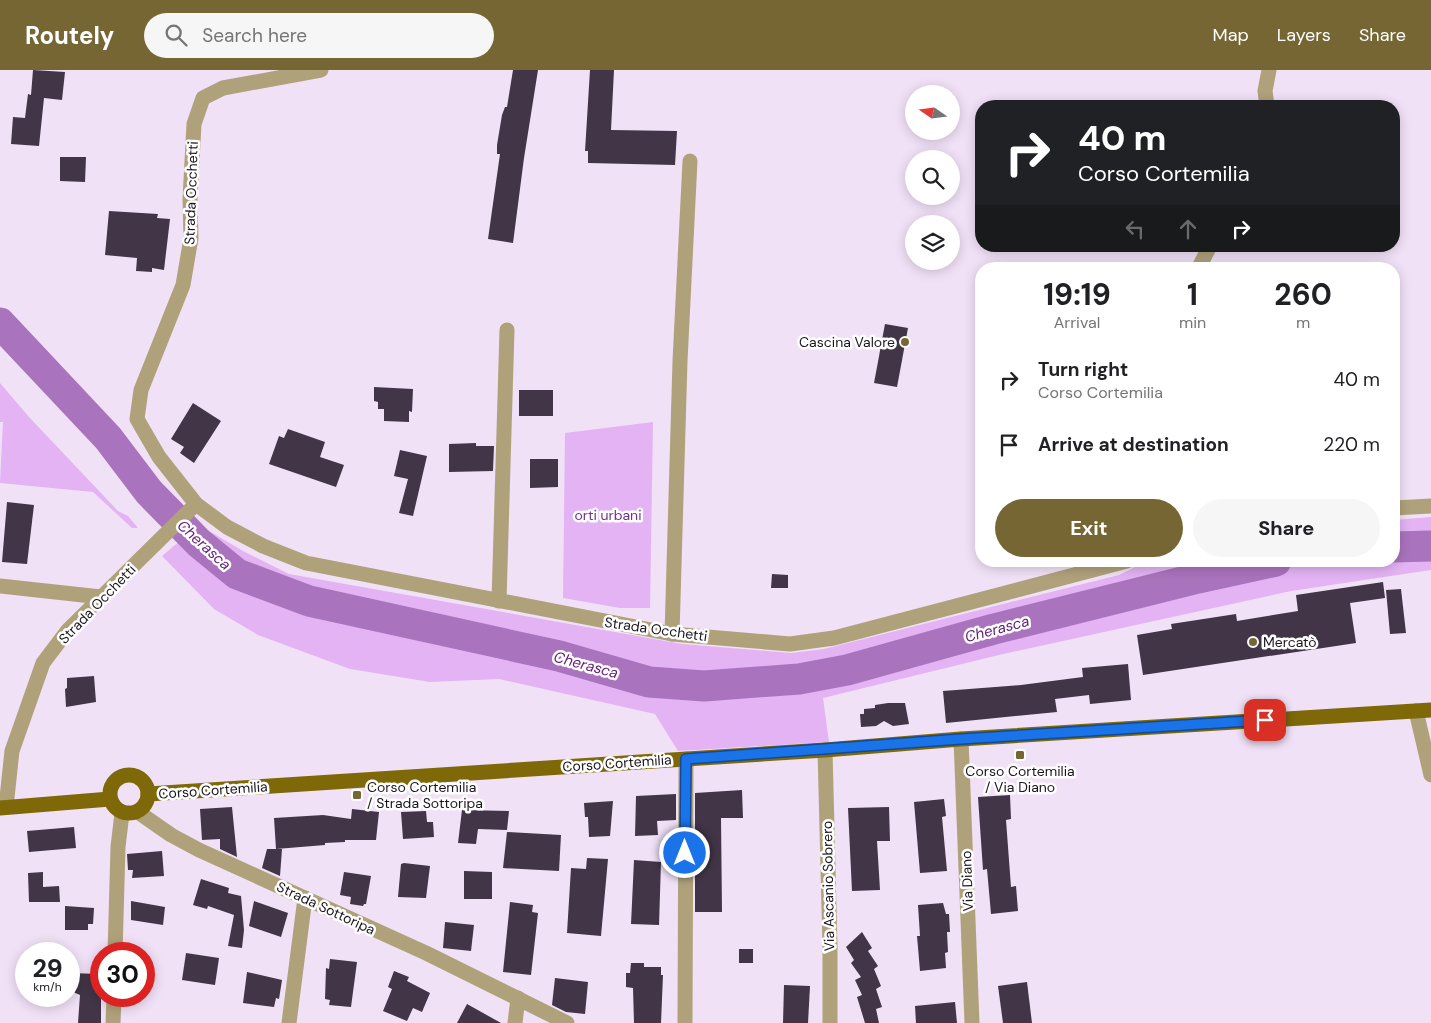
<!DOCTYPE html>
<meta charset="utf-8">
<style>
body{margin:0;font-family:"DM Sans",sans-serif;background:#f6f6f6;color:#202124;height:100vh;display:flex;flex-direction:column;font-size:19px;white-space:nowrap}
*{box-sizing:border-box;margin:0}
p{font-size:16px;color:#757577}
.icon{flex:none;width:28px;height:28px;fill:none;stroke:currentColor;stroke-width:2;stroke-linecap:round;stroke-linejoin:round}
.map{position:relative;flex:1;overflow:hidden}
.details{position:absolute;left:975px;top:192px;width:425px;height:305px;display:flex;flex-direction:column;background:#fff;border-radius:20px;box-shadow:0 2px 12px #0003}
.details>*{flex:none}
.hud{position:absolute;left:975px;top:30px;width:425px;height:152px;border-radius:20px;box-shadow:0 2px 12px #0003;background:#202124;color:#fff;overflow:hidden}
.needle{width:32px;rotate:284deg}
.tools{position:absolute;left:905px;top:15px;display:grid;gap:10px}
.tools a{display:grid;place-items:center;width:55px;height:55px;border-radius:50%;background:#fff;box-shadow:0 2px 12px #0003;font-size:25px}
.speed{position:absolute;left:15px;top:872px;display:flex;gap:10px;font-size:25px;font-weight:700;text-align:center}
.speed>*{display:grid;place-content:center;width:65px;height:65px;border-radius:50%;background:#fff;box-shadow:0 2px 12px #0003;line-height:1}
.speed small{font-size:12px;font-weight:400}
.speed .limit{border:8px solid #d22;background:#fff;color:#111}
.pin{position:absolute;display:grid;place-items:center;width:42px;height:42px;color:#fff;margin:-21px;border-radius:10px;box-shadow:0 2px 8px #0006}
.me{position:absolute;width:55px;margin:-28px;rotate:0deg;stroke-linejoin:round;filter:drop-shadow(0 0 4px #0008)}
.turn{display:flex;align-items:center;gap:18px;height:105px;padding:0 20px;font-size:22px}
.turn .icon{width:65px;height:65px;stroke-width:2.5}
.turn b{display:block;font-size:35px;line-height:42px}
.lanes{display:flex;align-items:center;height:48px;padding:0 20px;background:#0003;justify-content:center;gap:25px;direction:ltr}
.lanes .off{opacity:.35}
.eta{display:flex;justify-content:space-evenly;align-items:center;height:85px;text-align:center}
.eta b{font-size:30px;font-weight:700;line-height:35px}
.action{display:flex;gap:10px;margin-top:auto;padding:10px 20px}
.action a{flex:1;height:58px;border-radius:30px;background:#756634;color:#fff;font-size:20px;font-weight:700;line-height:58px;text-align:center}
.action a+a{background:#f6f6f6;color:#202124}
ul{padding:0;list-style:none}
li{display:flex;align-items:center;gap:15px;height:65px;padding:0 20px}
li div{flex:1}
li b{display:block;font-size:19px}
li em{font-style:normal}
header{display:flex;align-items:center;gap:30px;box-sizing:border-box;height:70px;padding:0 25px;background:#756634;color:#fff}
header strong{font-size:24px}
nav{display:flex;gap:28px;margin-inline-start:auto;font-size:18px}
.search{width:350px;height:45px;background:#f6f6f6;display:flex;align-items:center;gap:12px;box-sizing:border-box;padding:0 18px;border-radius:28px;color:#757577;font-size:19px}
.map>svg:first-child{display:block}
.green{fill:#e3b3f4}
.lines{fill:none;stroke-linecap:round;stroke-linejoin:round}
.stream{stroke:#aa73bd;stroke-width:5}
.river{stroke:#aa73bd;stroke-width:31}
.building{fill:#423547}
.minor{stroke:#afa27b;stroke-width:15}
.tertiary{stroke:#afa27b;stroke-width:15}
.primary{stroke:#7f6807;stroke-width:15}
.route-casing{stroke:#114b97;stroke-width:12}
.route{stroke:#1a73e8;stroke-width:9}
.poi-dot{fill:#756634;stroke:#fff;stroke-width:2}
.labels{text-anchor:middle;dominant-baseline:central;stroke-width:5;stroke-linejoin:round;paint-order:stroke}
.street-label{font-size:14px;fill:#1b151d;stroke:#fff}
.poi-label{font-size:14px;fill:#1b151d;stroke:#fff;text-anchor:start}
.park-label{font-size:14px;fill:#732f89;stroke:#fff}
.water-label{font-size:15px;font-style:italic;fill:#66217b;stroke:#fff}
</style>
<header>
<strong>Routely</strong>
<div class="search"><svg class="icon" aria-label="search" viewBox="0 0 24 24"><circle cx="10" cy="10" r="6"/><path d="M15 15l6 6"/></svg>Search here</div>
<nav><a>Map</a><a>Layers</a><a>Share</a></nav>
</header>
<div class="map">
<svg width="1431" height="953" viewBox="0 0 1431 953">
<rect width="100%" height="100%" fill="#f1e1f7"/>
<g class="green">
<polygon points="0,313 29,347 118,441 128,446 138,458 132,458 93,422 0,413 3,352 0,352"/>
<polygon points="653,352 650,538 620,538 563,528 565,363"/>
<polygon points="1431,447 1431,500 1291,521 1003,584 823,628 829,672 678,681 655,644 499,609 430,612 350,599 258,565 214,539 162,486 199,455 243,481 289,504 682,574 791,583 824,579 1119,505 1139,495 1157,491 1394,491 1394,450"/>
</g>
<g class="lines">
<polyline class="stream" points="1423,476 1431,487"/>
<g class="river">
<polyline points="0,253 108,368 149,422 199,473 237,504 309,531 559,586 649,612 704,616 799,609 847,600 994,559 1198,508 1276,491"/>
<polyline points="1394,477 1431,476"/>
</g>
</g>
<g class="building">
<polygon points="33,0 65,2 62,30 44,28 39,76 11,74 13,47 25,48 28,24 31,25"/>
<polygon points="513,0 538,0 524,88 513,173 488,169 500,84 497,84 497,75 502,45 505,37 507,37"/>
<polygon points="590,0 614,0 611,60 677,61 675,95 588,93 588,81 585,81"/>
<polygon points="60,87 86,87 85,112 60,111"/>
<polygon points="109,141 158,144 157,148 170,149 164,200 152,198 152,202 136,201 137,188 105,185"/>
<polygon points="885,254 908,258 897,317 874,313"/>
<polygon points="374,317 413,319 412,342 409,341 409,352 384,351 384,339 378,339 378,332 374,331"/>
<rect x="519" y="320" width="34" height="26"/>
<polygon points="193,333 221,351 194,393 180,383 184,377 171,369"/>
<polygon points="288,359 325,372 320,387 344,395 336,417 269,394 279,366 284,368"/>
<polygon points="476,373 476,376 494,376 493,401 449,402 449,374"/>
<polygon points="400,380 427,386 413,446 399,443 408,409 394,406"/>
<polygon points="530,389 558,389 558,417 530,418"/>
<polygon points="7,432 34,435 27,494 2,492"/>
<polygon points="772,504 788,505 788,518 771,518"/>
<polygon points="1383,512 1385,528 1350,533 1356,573 1143,605 1137,565 1172,559 1171,554 1236,544 1237,551 1298,541 1296,525"/>
<polygon points="1401,519 1406,563 1390,564 1386,520"/>
<polygon points="1128,594 1131,630 1090,634 1089,625 1055,629 1057,642 946,653 943,621 1021,615 1083,607 1082,598"/>
<polygon points="94,606 96,632 66,637 65,619 67,618 67,608"/>
<polygon points="888,633 905,633 909,654 893,656 884,651 876,656 861,657 860,644 864,644 864,639 875,638 875,635"/>
<polygon points="742,720 743,748 721,748 722,842 695,842 695,723"/>
<polygon points="676,724 676,750 657,751 658,765 635,766 636,726"/>
<polygon points="1010,725 1011,749 1006,750 1011,817 1016,816 1018,841 991,844 987,799 983,800 978,727"/>
<polygon points="944,729 946,746 942,747 947,801 920,803 914,732"/>
<polygon points="613,731 610,766 589,767 588,747 585,747 584,733"/>
<polygon points="232,737 237,787 220,779 220,769 202,770 200,739"/>
<polygon points="889,737 890,771 877,771 880,820 852,821 848,738"/>
<polygon points="352,739 379,742 376,770 345,770 345,772 325,773 325,775 276,779 274,748 323,745 351,749"/>
<polygon points="462,740 509,741 507,760 478,759 476,774 458,773"/>
<polygon points="426,741 427,752 433,752 434,767 403,769 401,742"/>
<polygon points="74,757 76,778 29,782 27,761"/>
<polygon points="507,762 561,765 559,801 503,798"/>
<polygon points="267,779 282,779 280,806 262,798"/>
<polygon points="162,781 164,806 132,808 133,800 128,800 127,784"/>
<polygon points="587,788 608,789 601,866 567,863 571,798 586,799"/>
<polygon points="634,790 661,792 659,855 631,854"/>
<polygon points="404,793 430,796 426,828 398,827 401,794"/>
<polygon points="464,801 492,802 492,829 464,829"/>
<polygon points="43,802 43,817 59,816 60,832 29,832 28,803"/>
<polygon points="344,802 371,806 366,834 364,834 363,836 350,834 351,827 340,825"/>
<polygon points="201,809 229,818 228,823 241,826 244,860 242,878 228,876 234,845 208,836 207,839 193,835"/>
<polygon points="131,831 165,837 163,855 131,850"/>
<polygon points="254,831 288,843 281,867 249,856"/>
<polygon points="510,832 533,835 532,842 538,843 531,905 503,902"/>
<polygon points="943,833 946,844 949,844 950,862 947,862 948,882 945,883 946,898 920,901 917,866 920,866 918,835"/>
<polygon points="65,836 94,838 93,854 88,854 88,860 65,860"/>
<polygon points="445,852 474,855 471,881 443,878"/>
<polygon points="862,862 872,878 868,881 878,896 874,899 881,916 876,919 882,937 876,939 879,953 865,953 857,927 862,925 855,910 861,907 851,893 854,890 846,877"/>
<rect x="739" y="879" width="14" height="14"/>
<polygon points="186,883 219,888 215,915 182,910"/>
<polygon points="330,889 357,892 351,937 329,935 330,930 325,929 326,898 329,899"/>
<polygon points="631,893 644,893 644,897 661,897 661,905 663,905 661,953 634,953 633,918 626,917 626,903 630,903"/>
<polygon points="394,901 409,907 407,911 430,923 422,942 413,938 407,951 383,941 392,919 388,917"/>
<polygon points="247,902 282,910 279,929 276,928 274,937 243,933"/>
<polygon points="69,903 101,904 101,953 78,953 80,925 73,922 73,917 69,917"/>
<polygon points="555,908 588,912 585,944 566,942 552,935"/>
<polygon points="1027,912 1032,953 1003,953 998,916"/>
<polygon points="784,915 810,916 808,953 783,953"/>
<polygon points="955,932 957,953 916,953 915,936"/>
<polygon points="467,934 501,953 457,953"/>
</g>
<g class="lines">
<g class="minor">
<polyline points="321,0 223,18 203,28 194,54 190,129 191,168 183,215 141,320 137,349 159,387 196,434 227,457 263,476 306,493 672,564 790,574 834,568 1127,491"/>
<polyline points="1267,36 1265,21 1269,0"/>
<polyline points="1198,199 1210,176"/>
<polyline points="1394,438 1431,436"/>
<polyline points="0,516 101,527"/>
<polyline points="499,531 507,260"/>
<polyline points="672,564 680,291 690,91"/>
<polyline points="1416,641 1431,705"/>
<polyline points="961,669 972,953"/>
<polyline points="825,680 830,877 830,953"/>
<polyline points="6,737 12,681 43,593 68,560 196,434"/>
<polyline points="115,884 118,777 122,743"/>
<polyline points="113,953 114,926"/>
<polyline points="289,953 305,828"/>
<polyline points="515,953 518,928"/>
<polyline points="685,953 686,689"/>
</g>
<polyline class="tertiary" points="138,742 171,765 199,780 426,883 567,953"/>
<g class="primary">
<circle cx="129" cy="724" r="19"/>
<polyline points="148,724 825,680 961,669 1431,640"/>
<polyline points="0,738 110,729"/>
</g>
</g>
<g class="lines">
<g class="route-casing">
<polyline id="route" points="685,783 686,689 961,669 1265,650"/>
</g>
<use href="#route" class="route"/>
</g>
<g class="poi-dot">
<circle cx="905" cy="272" r="5"/>
<circle cx="1253" cy="572" r="5"/>
<rect x="1015" y="680" width="10" height="10" rx="2.5"/>
<rect x="352" y="720" width="10" height="10" rx="2.5"/>
</g>
<g class="labels">
<g class="street-label">
<text transform="translate(191 123) rotate(-88)">Strada Occhetti</text>
<text transform="translate(97 534) rotate(-46)">Strada Occhetti</text>
<text transform="translate(656 559) rotate(8)">Strada Occhetti</text>
<text transform="translate(617 693) rotate(-4)">Corso Cortemilia</text>
<text transform="translate(213 720) rotate(-4)">Corso Cortemilia</text>
<text transform="translate(967 811) rotate(-92)">Via Diano</text>
<text transform="translate(828 816) rotate(-91)">Via Ascanio Sobrero</text>
<text transform="translate(326 838) rotate(25)">Strada Sottoripa</text>
</g>
<g class="poi-label">
<text x="895" y="272" text-anchor="end">Cascina Valore</text>
<text x="1263" y="572">Mercatò</text>
<text x="1020" y="701" text-anchor="middle">Corso Cortemilia<tspan x="1020" dy="16">/ Via Diano</tspan></text>
<text x="367" y="717">Corso Cortemilia<tspan x="367" dy="16">/ Strada Sottoripa</tspan></text>
</g>
<g class="park-label">
<text x="608" y="445">orti urbani</text>
</g>
<g class="water-label">
<text transform="translate(204 475) rotate(42)">Cherasca</text>
<text transform="translate(997 559) rotate(-15)">Cherasca</text>
<text transform="translate(586 595) rotate(15)">Cherasca</text>
</g>
</g>
</svg>
<div class="tools">
<a><svg class="needle" viewBox="-14 -14 28 28"><path d="M0-13l5 13h-10z" fill="#e53935"/><path d="M0 13l5-13h-10z" fill="#757577"/></svg></a>
<a><svg class="icon" aria-label="search" viewBox="0 0 24 24"><circle cx="10" cy="10" r="6"/><path d="M15 15l6 6"/></svg></a>
<a><svg class="icon" aria-label="layers" viewBox="0 0 24 24"><path d="M12 4l9 5-9 5-9-5zM3 14l9 5 9-5"/></svg></a>
</div>
<div class="speed"><div>29<small>km/h</small></div><div class="limit">30</div></div>
<div class="pin" style="left:1265px;top:650px;background:#d93025"><svg class="icon" aria-label="arrive" viewBox="0 0 24 24"><path d="M6 21V4h12l-3 4 3 4H6"/></svg></div>
<svg class="me" style="left:685px;top:783px" viewBox="-20 -20 40 40"><circle r="17" fill="#1a73e8" stroke="#fff" stroke-width="3"/><path d="M0-11L8 9 0 5-8 9z" fill="#fff"/></svg>
<div class="hud">
<div class="turn"><svg class="icon" aria-label="right" viewBox="0 0 24 24"><path d="M7 20v-9h11M14 6l5 5-5 5"/></svg><div><b>40 m</b>Corso Cortemilia</div></div>
<div class="lanes"><svg class="icon off" aria-label="left" viewBox="0 0 24 24"><path d="M17 20v-9H6M10 6l-5 5 5 5"/></svg><svg class="icon off" aria-label="ahead" viewBox="0 0 24 24"><path d="M12 20V5M6 11l6-6 6 6"/></svg><svg class="icon" aria-label="right" viewBox="0 0 24 24"><path d="M7 20v-9h11M14 6l5 5-5 5"/></svg></div>
</div>
<section class="details">
<div class="eta">
<div><b>19:19</b><p>Arrival</p></div>
<div><b>1</b><p>min</p></div>
<div><b>260</b><p>m</p></div>
</div>
<ul>
<li><svg class="icon" aria-label="right" viewBox="0 0 24 24"><path d="M7 20v-9h11M14 6l5 5-5 5"/></svg><div><b>Turn right</b><p>Corso Cortemilia</p></div><em>40 m</em></li>
<li><svg class="icon" aria-label="arrive" viewBox="0 0 24 24"><path d="M6 21V4h12l-3 4 3 4H6"/></svg><div><b>Arrive at destination</b></div><em>220 m</em></li>
</ul>
<div class="action"><a>Exit</a><a>Share</a></div>
</section>
</div>
